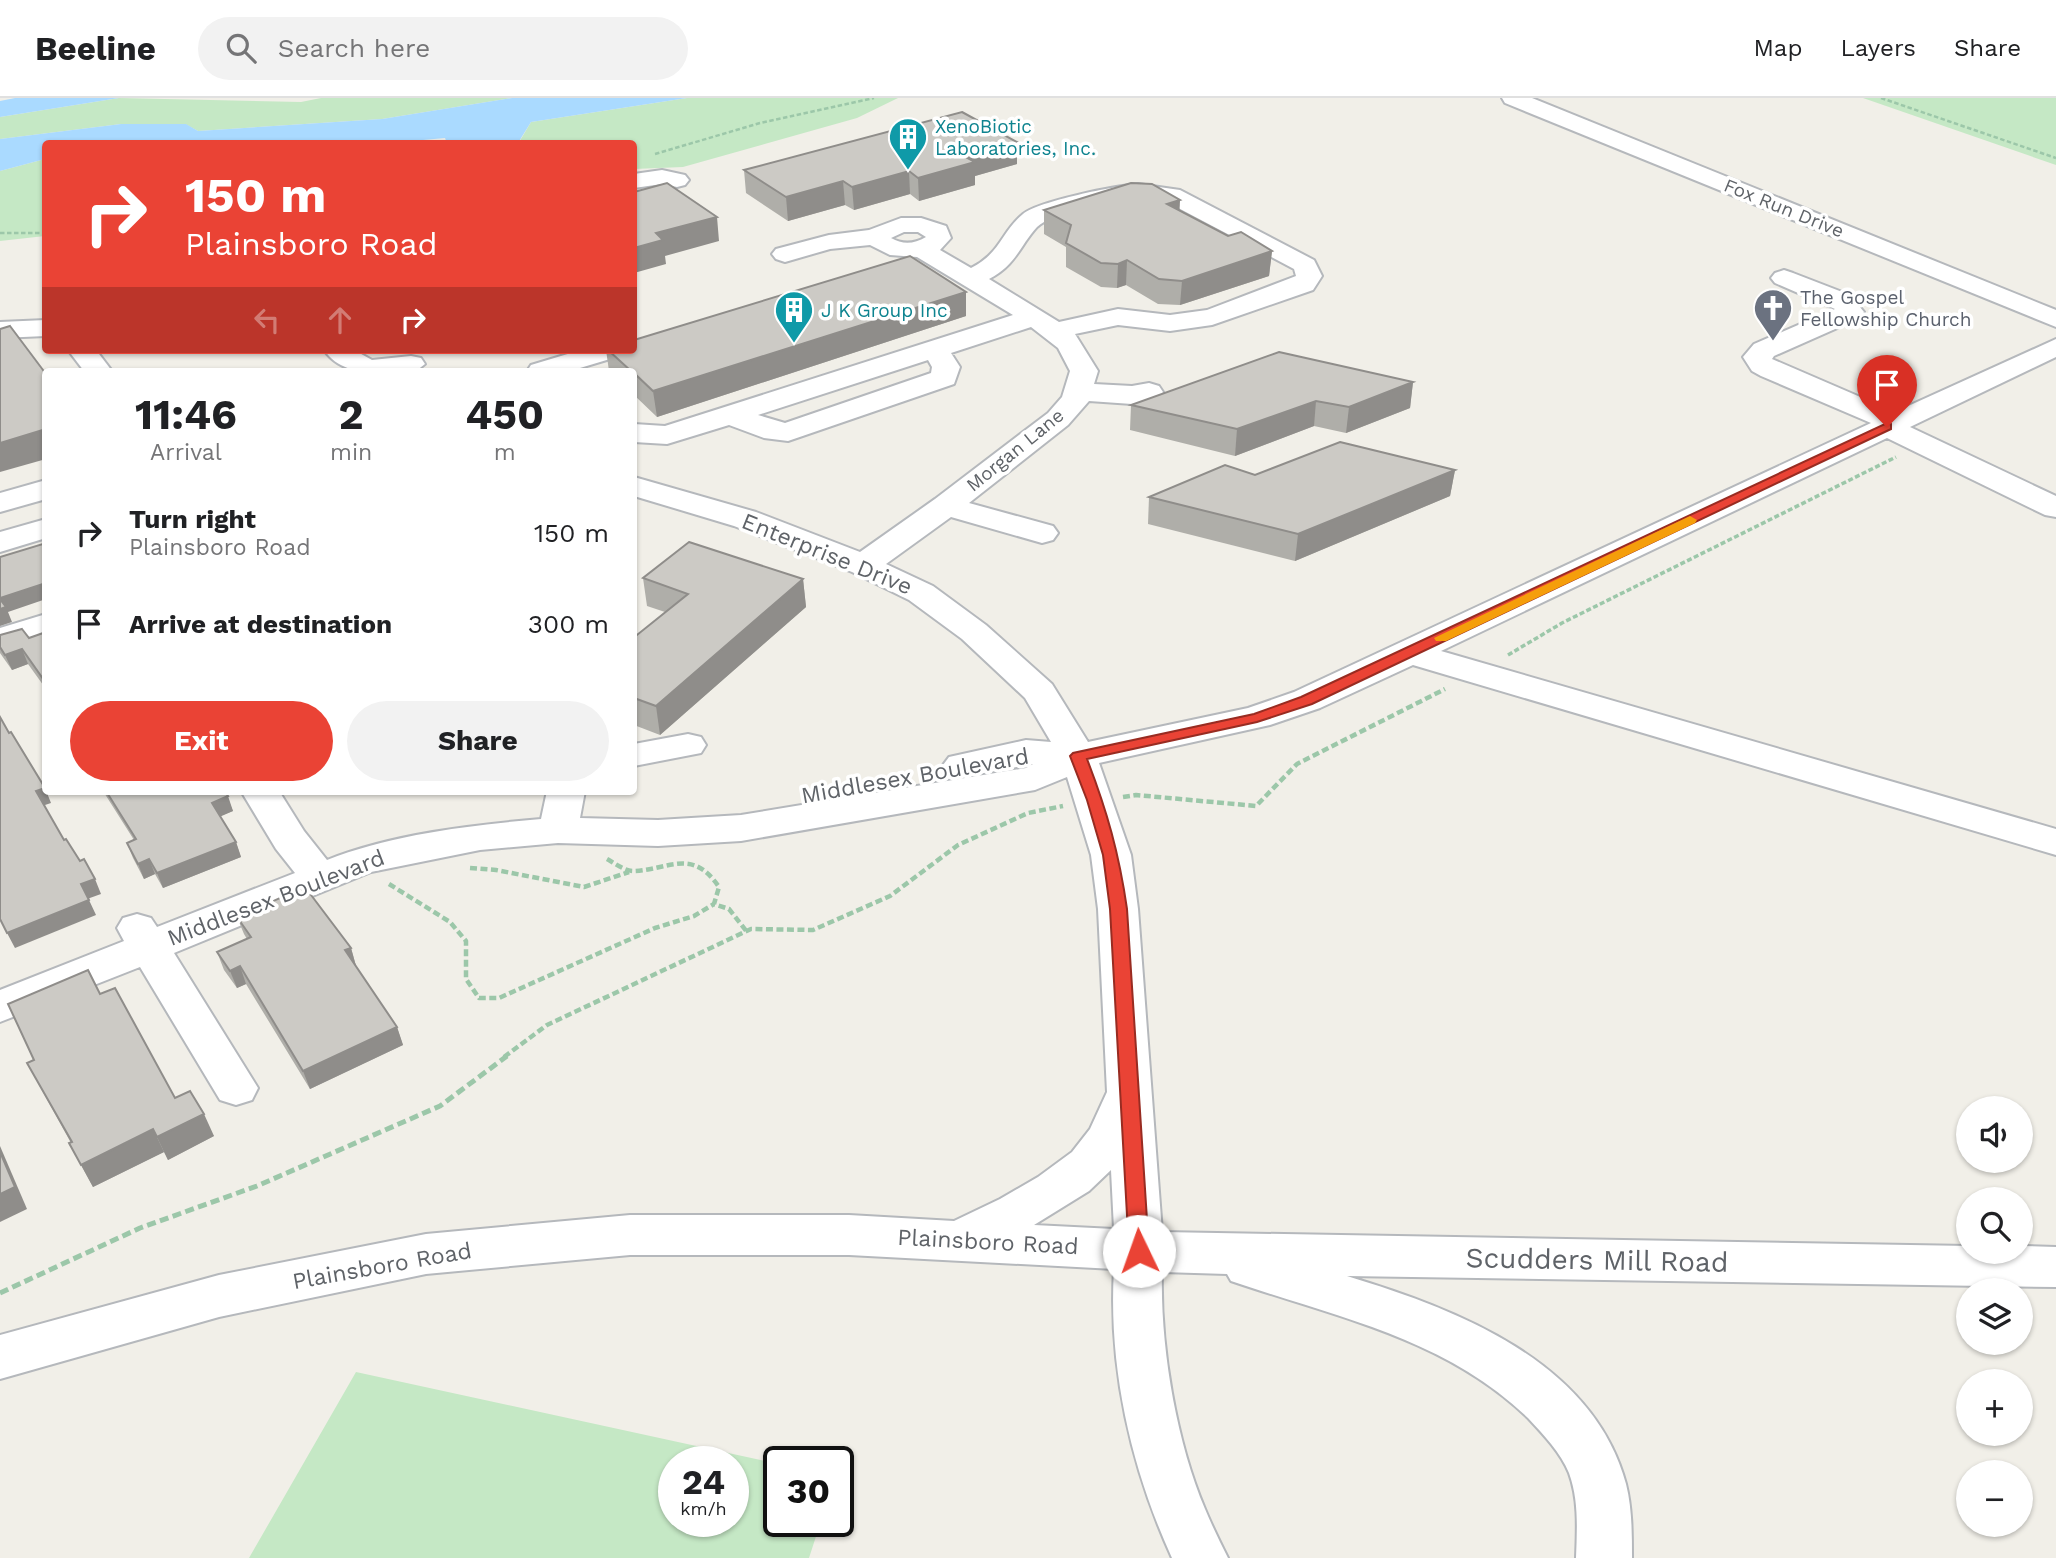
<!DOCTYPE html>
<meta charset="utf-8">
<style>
body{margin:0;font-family:"Work Sans",sans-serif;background:#f2f2f2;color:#202124;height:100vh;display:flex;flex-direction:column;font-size:26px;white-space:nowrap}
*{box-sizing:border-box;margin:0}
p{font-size:23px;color:#757577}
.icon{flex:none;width:38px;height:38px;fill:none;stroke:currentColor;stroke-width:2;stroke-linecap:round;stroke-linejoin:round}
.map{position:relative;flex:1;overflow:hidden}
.details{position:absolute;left:42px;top:270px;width:595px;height:427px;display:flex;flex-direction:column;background:#fff;border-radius:7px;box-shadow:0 2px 5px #0004}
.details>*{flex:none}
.banner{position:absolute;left:42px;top:42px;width:595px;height:214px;border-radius:7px;box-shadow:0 2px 5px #0004;background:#ea4335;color:#fff;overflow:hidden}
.tools{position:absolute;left:1956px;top:998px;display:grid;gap:14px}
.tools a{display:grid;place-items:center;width:77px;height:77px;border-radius:50%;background:#fff;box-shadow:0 2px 5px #0004;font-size:35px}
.speed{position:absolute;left:658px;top:1348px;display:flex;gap:14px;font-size:35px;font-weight:700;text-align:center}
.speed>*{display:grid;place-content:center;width:91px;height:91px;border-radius:50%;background:#fff;box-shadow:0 2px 5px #0004;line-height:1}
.speed small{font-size:18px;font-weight:400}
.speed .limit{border:4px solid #111;border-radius:10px;background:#fff;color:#111}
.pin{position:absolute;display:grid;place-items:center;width:60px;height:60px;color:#fff;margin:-72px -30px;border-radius:50% 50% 50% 0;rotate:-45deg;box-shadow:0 0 7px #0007}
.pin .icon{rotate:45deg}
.me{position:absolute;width:77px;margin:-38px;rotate:357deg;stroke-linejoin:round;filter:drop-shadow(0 0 5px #0008)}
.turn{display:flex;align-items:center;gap:24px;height:147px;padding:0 28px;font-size:32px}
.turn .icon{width:91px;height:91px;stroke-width:2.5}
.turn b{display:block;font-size:49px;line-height:60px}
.lanes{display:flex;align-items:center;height:66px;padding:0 28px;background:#0003;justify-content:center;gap:35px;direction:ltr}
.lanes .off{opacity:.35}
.eta{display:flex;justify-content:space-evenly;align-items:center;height:119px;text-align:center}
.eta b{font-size:42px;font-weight:700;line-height:49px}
.button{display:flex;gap:14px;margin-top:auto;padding:14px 28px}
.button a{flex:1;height:80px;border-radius:42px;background:#ea4335;color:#fff;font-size:28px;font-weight:700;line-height:80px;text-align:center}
.button a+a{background:#f2f2f2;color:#202124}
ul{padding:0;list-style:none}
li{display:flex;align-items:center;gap:21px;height:91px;padding:0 28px}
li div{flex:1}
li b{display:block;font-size:26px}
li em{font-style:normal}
header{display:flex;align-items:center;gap:42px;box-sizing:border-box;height:98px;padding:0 35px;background:#fff;border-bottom:2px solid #e0e0e0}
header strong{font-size:33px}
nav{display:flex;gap:38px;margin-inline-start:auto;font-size:24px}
.search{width:490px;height:63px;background:#f2f2f2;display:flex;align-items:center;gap:18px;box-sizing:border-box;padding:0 24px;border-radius:38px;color:#757577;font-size:26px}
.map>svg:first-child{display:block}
.green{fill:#c5e8c5;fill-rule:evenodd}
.water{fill:#aadaff}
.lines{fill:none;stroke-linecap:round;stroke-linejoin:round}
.minor-casing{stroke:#b5b8bc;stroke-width:4}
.path-far3{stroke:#9cc7a9;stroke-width:2.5;stroke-dasharray:4.5 2.5;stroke-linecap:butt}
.path-far2{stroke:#9cc7a9;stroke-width:3.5;stroke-dasharray:5 2.5;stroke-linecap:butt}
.path-far1{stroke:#9cc7a9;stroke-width:4.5;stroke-dasharray:7 3.5;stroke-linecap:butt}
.path{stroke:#9cc7a9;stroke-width:5;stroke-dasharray:9 4.5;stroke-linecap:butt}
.minor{fill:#fff;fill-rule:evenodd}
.wall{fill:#afaea9}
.shaded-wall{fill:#8f8d8a}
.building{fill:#cccac5;stroke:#8f8d8a;stroke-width:2}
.route{fill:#ea4335;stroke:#982c22;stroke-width:2}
.slow{fill:#f59e0b}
.labels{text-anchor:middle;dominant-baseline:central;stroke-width:7;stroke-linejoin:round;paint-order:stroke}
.far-culture-label{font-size:19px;fill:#0d838f;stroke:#fff;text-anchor:start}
.far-street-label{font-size:19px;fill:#5f6368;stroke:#fff}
.far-worship-label{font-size:19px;fill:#5b616d;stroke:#fff;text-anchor:start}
.street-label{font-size:23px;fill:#5f6368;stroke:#fff}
.near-street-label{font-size:28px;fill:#5f6368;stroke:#fff}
</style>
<header>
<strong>Beeline</strong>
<div class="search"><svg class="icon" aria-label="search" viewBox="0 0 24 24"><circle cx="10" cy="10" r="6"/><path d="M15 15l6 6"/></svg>Search here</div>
<nav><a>Map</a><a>Layers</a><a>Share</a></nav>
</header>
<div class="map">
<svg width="2056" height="1460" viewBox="0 0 2056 1460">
<rect width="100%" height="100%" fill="#f1efe8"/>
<g class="green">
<polygon points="119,0 301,4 321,0 512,0 382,21 198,33 185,26 121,26 0,41 0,19"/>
<polygon points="687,0 898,0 857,20 683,69 634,71 634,46 518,46 531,24"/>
<polygon points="1863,0 2056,0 2056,67"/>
<polygon points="45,61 45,138 0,143 0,73"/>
<path d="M356 1274 779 1366V1423H821L809 1460H249ZM733 1363V1423H674V1363Z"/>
</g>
<g class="water">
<polygon points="15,0 119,0 0,19 0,3"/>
<polygon points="512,0 687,0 531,24 518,45 447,45 445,40 379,46 46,46 45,61 0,73 0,41 121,26 186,26 198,33 382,21"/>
</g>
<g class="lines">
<g class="minor-casing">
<g id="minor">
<polygon points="1502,0 1532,0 2056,212 2056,229 1505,5"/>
<polygon points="662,72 685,77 689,82 685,87 677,89 662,86 634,90 634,76"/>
<path d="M1138 86 1180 92 1314 162 1322 178 1313 192 1212 227 1170 233 1118 227 1075 236 1098 273 1094 286 1132 288 1149 285 1159 288 1163 294 1159 300 1132 306 1089 303 1068 327 969 405 1053 428 1058 435 1053 442 1042 445 951 419 886 466 933 488 986 527 1052 586 1088 644 1248 610 1294 594 1871 325 1761 278 1752 273 1743 259 1754 246 1835 211 1775 185 1771 180 1775 175 1784 172 1793 175 1850 197 1864 214 1860 220 1774 258 1772 261 1895 314 2056 241V259L1910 329 2056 398V419L2045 417 1887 340 1441 553 2056 731V757L1413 567 1320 610 1270 627 1099 665 1131 757 1138 811 1162 1134 1969 1148V1153H2021V1148L2056 1149V1189L1347 1178C1456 1211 1593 1263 1626 1386 1632 1410 1632 1435 1632 1460H1576C1577 1432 1579 1402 1569 1375 1561 1355 1543 1336 1528 1320 1445 1240 1336 1219 1231 1183L1227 1176 1162 1174C1160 1247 1176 1343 1205 1411 1212 1428 1220 1444 1228 1460H1172C1131 1370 1108 1270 1114 1171L849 1157H630L426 1176 219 1219 0 1281V1237L219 1177 426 1136 630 1117H849L954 1123 1000 1101 1038 1079 1072 1054 1090 1031 1107 994 1098 811 1091 757 1067 679 1035 692 741 743 658 748 558 745 480 752 371 774 174 855 258 990 252 1002 236 1007 220 1002 140 869 0 924V892L124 843 117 830 123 820 137 816 151 820 157 829 295 775 276 751 241 693H279L304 733 327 762C392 736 472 727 541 721L547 693H585L580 720 658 722 741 717 1026 670 1033 666 962 679 949 675 943 667 949 659 1026 642 1051 644 1025 600 962 541 909 502 852 474 734 428 634 398V379L756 414 860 454 935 401 1048 315 1062 299 1070 273 1058 250 1031 229 951 255 960 269 954 286 788 343 764 340 729 327 667 346 634 344V326L665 328 1013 217 917 159 890 157 870 147 830 151 785 164 776 161 772 156 776 151 829 137 869 132 901 120H921L946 128 951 140 940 152 971 170C1001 155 1001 134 1023 116 1039 103 1115 88 1138 86ZM1138 100 1165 103 1294 171 1296 178 1207 212 1170 217 1118 211 1059 224 989 181C1016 167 1019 149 1037 129 1051 115 1116 102 1138 100ZM904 134H918L926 139C914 146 903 147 891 140ZM928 262 932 269 931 275 785 325 758 317ZM1111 1072 1114 1131 1034 1127 1089 1093Z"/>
<polygon points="46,222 46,238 0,240 0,224"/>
<polygon points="68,252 96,252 112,273 84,273"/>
<path d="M324 252H354L372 262 411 258 421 260 425 266 416 273C384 273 345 282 324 252Z"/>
<polygon points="581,252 624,252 620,258 570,273 527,273 531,267"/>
<polygon points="46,382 46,401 0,414 0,395"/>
<polygon points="46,421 46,440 0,454 0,434"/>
<polygon points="46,516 46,537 0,551 0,530"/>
<polygon points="688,636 701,639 706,647 701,655 634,668 634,646"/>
</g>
</g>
<g class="path-far3">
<polyline points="1881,0 2056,60"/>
<polyline points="655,56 760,25 874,0"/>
<polyline points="0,135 46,135"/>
</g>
<polyline class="path-far2" points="1508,557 1562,525 1896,359"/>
<g class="path-far1">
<polyline points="1123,699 1136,697 1256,708 1297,666 1445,591"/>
<path d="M607 761C614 765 625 773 633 773 669 772 692 749 719 789L714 806 729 811 747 834"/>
<polyline points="470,770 496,772 584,789 629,774"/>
<polyline points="389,786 450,824 466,843 466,881 479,900 499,900 655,830 694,818 714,806"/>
<polyline points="504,959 547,927 751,831 813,832 890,798 958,747 1028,715 1063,708"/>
</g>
<polyline class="path" points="0,1195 140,1130 257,1088 440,1008 507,958"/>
<use href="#minor" class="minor"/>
</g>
<g class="wall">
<polygon points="1017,66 975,78 975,87 919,103 910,96 854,112 845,107 788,123 746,95 744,72"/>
<polygon points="1044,112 1180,112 1228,138 1272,153 1269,178 1180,207 1158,206 1126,187 1117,190 1101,189 1066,169 1066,149 1044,136"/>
<polygon points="966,194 966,218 657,319 634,297 634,273 609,273 606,252 634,252"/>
<polygon points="1413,284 1410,310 1346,335 1314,328 1235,358 1130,332 1131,307"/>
<polygon points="1455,372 1450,398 1295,463 1148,426 1149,399 1255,377"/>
<polygon points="643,480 803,481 806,509 660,637 634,627 634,536 637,537 665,514 647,508"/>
<polygon points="46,534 46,591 28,566 12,572 0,555 0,537 29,540"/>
<polygon points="103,693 224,693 233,713 220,718 236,744 241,759 163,790 155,776 144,781 133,760 127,745 134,742"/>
<polygon points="237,819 351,850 356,868 397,929 403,947 310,991 246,886 237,890 224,872 217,854 247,841 244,836"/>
<polygon points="100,896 175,1000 214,1038 168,1062 164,1054 93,1089 69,1045 71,1045 27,965 34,962"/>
</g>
<g class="shaded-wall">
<polygon points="1017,44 1017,66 975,78 975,87 919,103 918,80 964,58"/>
<polygon points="909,73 910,96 854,112 852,89"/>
<polygon points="843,83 845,107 788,123 786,99"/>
<polygon points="1180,102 1179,125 1167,106"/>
<polygon points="717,119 719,143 665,158 666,166 634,175 634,150 656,135"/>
<polygon points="1272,153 1269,178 1180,207 1182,183"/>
<polygon points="1127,162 1126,187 1117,190 1118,166"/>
<polygon points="966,194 966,218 657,319 653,293"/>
<polygon points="1413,284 1410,310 1346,335 1349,309"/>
<polygon points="1316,303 1314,328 1235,358 1237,331"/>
<polygon points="46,331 46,361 0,374 0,345"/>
<polygon points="1455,372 1450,398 1295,463 1298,436"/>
<polygon points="803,481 806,509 660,637 656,608"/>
<polygon points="46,485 46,501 8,514 12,524 0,528 0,500"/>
<polygon points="22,551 28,566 12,572 5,557"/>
<polygon points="45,690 51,705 42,708 36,693"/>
<polygon points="228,698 233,713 217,720 212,705"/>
<polygon points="236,744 241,759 163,790 157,775"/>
<polygon points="149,761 155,776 144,781 138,766"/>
<polygon points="95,781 101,796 87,801 81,786"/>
<polygon points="89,802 96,817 15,850 7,835"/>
<polygon points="351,850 356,868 351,870 345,852"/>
<polygon points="240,868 246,886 237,890 230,873"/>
<polygon points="397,929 403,947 310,991 303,973"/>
<polygon points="204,1016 214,1038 168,1062 157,1039"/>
<polygon points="153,1031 164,1054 93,1089 81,1067"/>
<polygon points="0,1048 27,1111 0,1124"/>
</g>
<g class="building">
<polygon points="962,14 1017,44 964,58 975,64 918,80 909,73 852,89 843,83 786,99 744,72"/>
<polygon points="667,85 717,119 656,135 663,142 634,150 634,94"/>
<polygon points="1131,85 1152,86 1180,102 1167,106 1228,138 1241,134 1272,153 1182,183 1159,181 1127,162 1118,166 1101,165 1066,145 1071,127 1044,112"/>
<polygon points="910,158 966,194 653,293 634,275 634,273 631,273 608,252 634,252 634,242"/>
<polygon points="10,228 46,276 46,331 0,345 0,231"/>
<polygon points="1279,254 1413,284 1349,309 1316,303 1237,331 1131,307"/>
<polygon points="1340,344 1455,372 1298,436 1149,399 1225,367 1255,377"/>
<polygon points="689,444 803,481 656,608 634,600 634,536 637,537 688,496 643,480"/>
<polygon points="46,445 46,485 0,500 0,459"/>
<polygon points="0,501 6,509 0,511"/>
<polygon points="22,531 29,540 46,534 46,585 22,551 5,557 0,549 0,537"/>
<polygon points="0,619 9,635 11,634 45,690 36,693 64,742 66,741 80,763 84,761 95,781 81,786 89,802 7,835 0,821"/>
<polygon points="106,693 224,693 228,698 212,705 236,744 157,775 149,761 138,766 127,745 136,741"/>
<polygon points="305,789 351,850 345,852 397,929 303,973 240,868 230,873 217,854 251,839 237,819"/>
<polygon points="88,872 100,896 115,890 175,1000 190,993 204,1016 157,1039 153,1031 81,1067 69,1045 72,1044 27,965 34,962 8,906"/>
<polygon points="0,1054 15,1089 0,1096"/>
</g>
<path class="route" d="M1887 325 1891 326V331L1312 606 1257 624 1087 661C1107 713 1119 755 1127 811L1149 1153 1146 1158 1139 1161 1131 1158 1129 1153 1110 811 1103 757 1087 702 1070 658 1073 655 1254 616 1301 599Z"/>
<polygon class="slow" points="1690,418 1697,422 1695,425 1446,543 1436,543 1434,540"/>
<defs>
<g id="building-pin" transform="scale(2.0125)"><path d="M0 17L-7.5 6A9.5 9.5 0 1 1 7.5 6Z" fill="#0f9aa8" stroke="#fff"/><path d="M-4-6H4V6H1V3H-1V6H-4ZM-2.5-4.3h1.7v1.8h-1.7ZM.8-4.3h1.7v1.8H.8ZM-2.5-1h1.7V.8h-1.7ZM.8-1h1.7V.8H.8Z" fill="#fff"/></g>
<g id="church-pin" transform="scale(2.0125)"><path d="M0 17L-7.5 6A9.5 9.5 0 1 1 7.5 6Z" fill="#6b7280" stroke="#fff"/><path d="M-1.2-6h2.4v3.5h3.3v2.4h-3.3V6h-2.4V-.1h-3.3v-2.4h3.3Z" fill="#fff"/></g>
</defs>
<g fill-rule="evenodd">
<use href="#building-pin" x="908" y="39"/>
<use href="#church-pin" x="1773" y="210"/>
<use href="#building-pin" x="794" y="212"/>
</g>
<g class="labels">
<g class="far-culture-label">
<text x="935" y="28">XenoBiotic<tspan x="935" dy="22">Laboratories, Inc.</tspan></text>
<text x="821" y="212">J K Group Inc</text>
</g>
<g class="far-street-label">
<text transform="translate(1784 110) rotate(22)">Fox Run Drive</text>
<text transform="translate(1015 352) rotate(-39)">Morgan Lane</text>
</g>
<g class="far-worship-label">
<text x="1800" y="199">The Gospel<tspan x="1800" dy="22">Fellowship Church</tspan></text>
</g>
<g class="street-label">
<text transform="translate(827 456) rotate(22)">Enterprise Drive</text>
<text transform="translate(915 678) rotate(-10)">Middlesex Boulevard</text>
<text transform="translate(276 800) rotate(-21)">Middlesex Boulevard</text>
<text transform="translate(988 1144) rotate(3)">Plainsboro Road</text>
<text transform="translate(382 1168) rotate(-10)">Plainsboro Road</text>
</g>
<g class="near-street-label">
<text transform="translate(1597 1162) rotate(1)">Scudders Mill Road</text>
</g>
</g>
</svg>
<div class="tools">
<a><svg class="icon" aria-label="sound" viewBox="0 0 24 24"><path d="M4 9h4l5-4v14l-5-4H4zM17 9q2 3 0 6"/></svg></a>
<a><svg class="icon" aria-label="search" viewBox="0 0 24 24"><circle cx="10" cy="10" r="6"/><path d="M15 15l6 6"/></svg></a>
<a><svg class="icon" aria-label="layers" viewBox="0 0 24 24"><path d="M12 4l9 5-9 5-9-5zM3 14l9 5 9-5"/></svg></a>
<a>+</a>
<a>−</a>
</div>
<div class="speed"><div>24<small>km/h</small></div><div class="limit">30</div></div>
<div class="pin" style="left:1887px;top:329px;background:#d93025"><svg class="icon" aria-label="arrive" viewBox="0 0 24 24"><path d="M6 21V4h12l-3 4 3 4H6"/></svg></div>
<svg class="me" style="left:1139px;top:1153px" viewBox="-20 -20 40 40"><circle r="19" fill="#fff"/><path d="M0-13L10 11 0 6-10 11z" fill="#ea4335"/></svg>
<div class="banner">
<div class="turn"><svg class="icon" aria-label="right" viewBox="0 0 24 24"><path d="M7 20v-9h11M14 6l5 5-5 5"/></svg><div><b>150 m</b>Plainsboro Road</div></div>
<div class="lanes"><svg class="icon off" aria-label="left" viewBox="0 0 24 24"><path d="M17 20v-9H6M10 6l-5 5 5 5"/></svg><svg class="icon off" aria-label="ahead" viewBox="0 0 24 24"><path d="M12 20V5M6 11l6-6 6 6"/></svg><svg class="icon" aria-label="right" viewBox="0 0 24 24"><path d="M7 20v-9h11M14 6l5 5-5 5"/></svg></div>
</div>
<section class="details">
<div class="eta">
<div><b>11:46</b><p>Arrival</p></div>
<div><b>2</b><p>min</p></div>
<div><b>450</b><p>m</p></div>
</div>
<ul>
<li><svg class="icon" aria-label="right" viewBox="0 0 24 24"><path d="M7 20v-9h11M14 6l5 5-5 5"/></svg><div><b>Turn right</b><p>Plainsboro Road</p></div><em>150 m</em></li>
<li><svg class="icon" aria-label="arrive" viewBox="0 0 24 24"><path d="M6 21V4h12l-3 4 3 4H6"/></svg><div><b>Arrive at destination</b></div><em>300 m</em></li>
</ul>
<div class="button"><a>Exit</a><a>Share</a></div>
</section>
</div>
